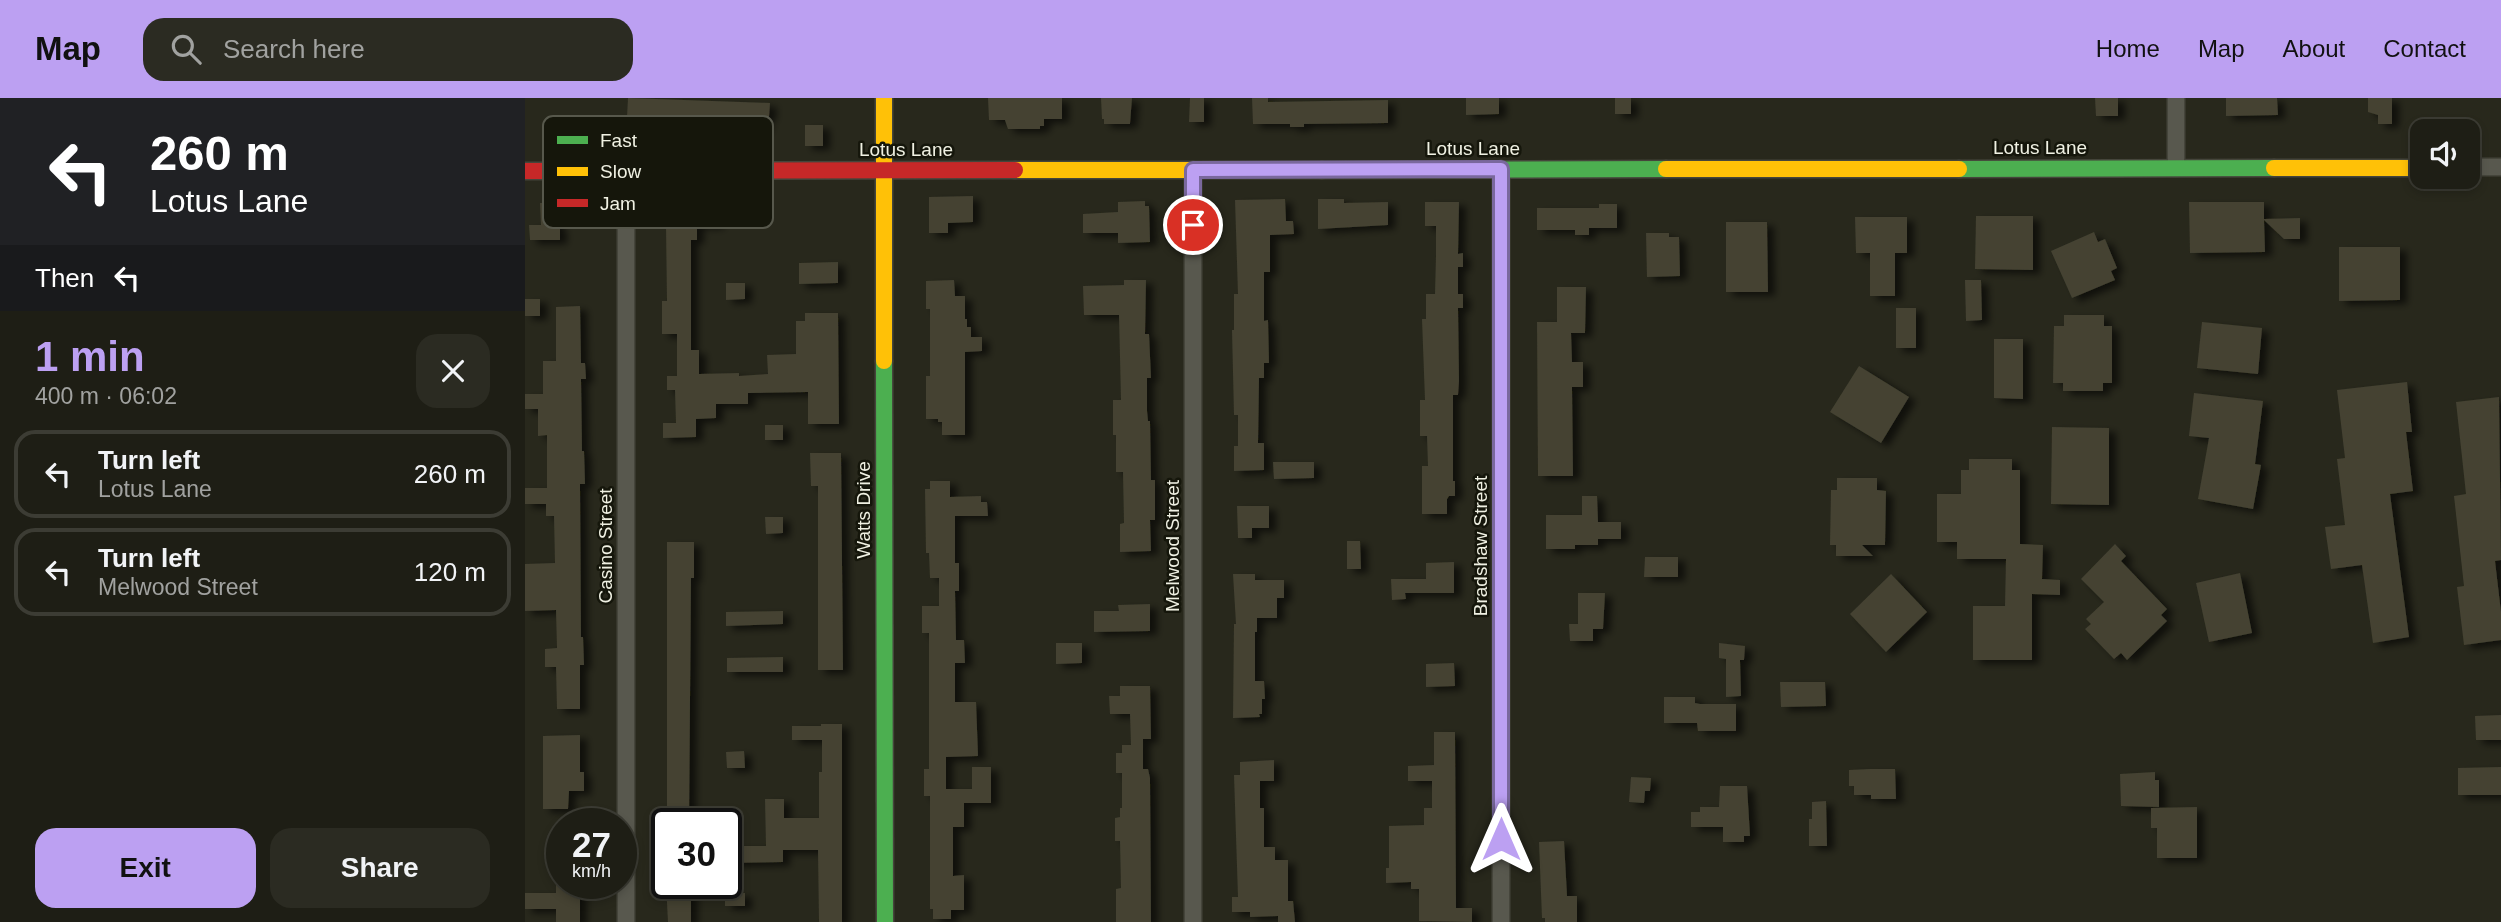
<!DOCTYPE html>
<meta charset="utf-8">
<style>
body{margin:0;font-family:Arial,sans-serif;background:#2b2b22;color:#f1f3f6;height:100vh;display:flex;flex-direction:column;font-size:26px;white-space:nowrap}
*{box-sizing:border-box;margin:0}
p{font-size:23px;color:#a1a2a0}
.icon{flex:none;width:38px;height:38px;fill:none;stroke:currentColor;stroke-width:2;stroke-linecap:round;stroke-linejoin:round}
.map{position:relative;flex:1;overflow:hidden}
.details{display:flex;flex-direction:column;background:#1e1e15;width:525px}
.details>*{flex:none}
.hud{background:#202124;color:#fff;overflow:hidden}
.controls{position:absolute;left:1885px;top:21px;display:grid;gap:14px}
.controls a{display:grid;place-items:center;width:70px;height:70px;border-radius:14px;background:#1e1e15;box-shadow:0 4px 10px #0003,0 0 0 2px #3c3c34;font-size:35px}
.speed{position:absolute;left:21px;top:710px;display:flex;gap:14px;font-size:35px;font-weight:700;text-align:center}
.speed>*{display:grid;place-content:center;width:91px;height:91px;border-radius:50%;background:#1e1e15;box-shadow:0 4px 10px #0003,0 0 0 2px #3c3c34;line-height:1}
.speed small{font-size:18px;font-weight:400}
.speed .limit{border:4px solid #111;border-radius:10px;background:#fff;color:#111}
.pin{position:absolute;display:grid;place-items:center;width:60px;height:60px;color:#fff;margin:-30px;border:4px solid #fff;border-radius:50%;box-shadow:0 2px 7px #0007}
.me{position:absolute;width:77px;margin:-38px;rotate:0deg;stroke-linejoin:round;filter:drop-shadow(0 0 5px #0008)}
.turn{display:flex;align-items:center;gap:24px;height:147px;padding:0 35px;font-size:32px}
.turn .icon{width:91px;height:91px;stroke-width:2.5}
.turn b{display:block;font-size:49px;line-height:60px}
.then{display:flex;align-items:center;height:66px;padding:0 35px;background:#0003;gap:14px;font-size:26px}
.round{display:grid;place-items:center;flex:none;width:74px;height:74px;border-radius:21px;background:#2b2b22}
.summary{display:flex;align-items:center;justify-content:space-between;height:119px;padding:0 35px}
h1{font-size:42px;font-weight:700;line-height:52px;color:#bca0f2}
.button{display:flex;gap:14px;margin-top:auto;padding:14px 35px}
.button a{flex:1;height:80px;border-radius:21px;background:#bca0f2;color:#111;font-size:28px;font-weight:700;line-height:80px;text-align:center}
.button a+a{background:#2b2b22;color:#f1f3f6}
ul{padding:0;list-style:none}
li{display:flex;align-items:center;gap:21px;height:88px;margin:0 14px 10px;padding:0 21px;border:4px solid #3c3c34;border-radius:21px}
li div{flex:1}
li b{display:block;font-size:26px}
li em{font-style:normal}
header{display:flex;align-items:center;gap:42px;box-sizing:border-box;height:98px;padding:0 35px;background:#bca0f2;color:#111}
header strong{font-size:33px}
nav{display:flex;gap:38px;margin-inline-start:auto;font-size:24px}
.search{width:490px;height:63px;background:#2b2b22;display:flex;align-items:center;gap:18px;box-sizing:border-box;padding:0 24px;border-radius:21px;color:#a1a2a0;font-size:26px}
main{display:flex;flex:1;min-height:0}
.map>svg:first-child{display:block}
.building{fill:#444232;filter:url(#shadow)}
.lines{fill:none;stroke-linecap:round;stroke-linejoin:round}
.street-casing{stroke:#45453b;stroke-width:19}
.fast-casing{stroke:#45453b;stroke-width:19}
.slow-casing{stroke:#45453b;stroke-width:19}
.jam-casing{stroke:#45453b;stroke-width:19}
.street{stroke:#58584e;stroke-width:16}
.fast{stroke:#4caf50;stroke-width:16}
.slow{stroke:#ffc107;stroke-width:16}
.jam{stroke:#c62828;stroke-width:16}
.route-casing{stroke:#7a689d;stroke-width:18}
.route{stroke:#bca0f2;stroke-width:12}
.labels{text-anchor:middle;dominant-baseline:central;stroke-width:5;stroke-linejoin:round;paint-order:stroke}
.street-label{font-size:19px;fill:#f0f1e3;stroke:#15160b}
.key{fill:#15160b;stroke:#57584c;stroke-width:2}
.key-label{font-size:19px;fill:#f0f1e3}
</style>
<header>
<strong>Map</strong>
<div class="search"><svg class="icon" aria-label="search" viewBox="0 0 24 24"><circle cx="10" cy="10" r="6"/><path d="M15 15l6 6"/></svg>Search here</div>
<nav><a>Home</a><a>Map</a><a>About</a><a>Contact</a></nav>
</header>
<main>
<section class="details">
<div class="hud">
<div class="turn"><svg class="icon" aria-label="left" viewBox="0 0 24 24"><path d="M17 20v-9H6M10 6l-5 5 5 5"/></svg><div><b>260 m</b>Lotus Lane</div></div>
<div class="then">Then<svg class="icon" aria-label="left" viewBox="0 0 24 24"><path d="M17 20v-9H6M10 6l-5 5 5 5"/></svg></div>
</div>
<div class="summary"><div><h1>1 min</h1><p>400 m · 06:02</p></div><a class="round"><svg class="icon" aria-label="close" viewBox="0 0 24 24"><path d="M6 6l12 12M18 6L6 18"/></svg></a></div>
<ul>
<li><svg class="icon" aria-label="left" viewBox="0 0 24 24"><path d="M17 20v-9H6M10 6l-5 5 5 5"/></svg><div><b>Turn left</b><p>Lotus Lane</p></div><em>260 m</em></li>
<li><svg class="icon" aria-label="left" viewBox="0 0 24 24"><path d="M17 20v-9H6M10 6l-5 5 5 5"/></svg><div><b>Turn left</b><p>Melwood Street</p></div><em>120 m</em></li>
</ul>
<div class="button"><a>Exit</a><a>Share</a></div>
</section>
<div class="map">
<svg width="1976" height="824" viewBox="0 0 1976 824">
<defs>
<filter id="shadow"><feDropShadow dx="7" dy="4" stdDeviation="3.5" flood-color="#0009"/></filter>
</defs>
<rect width="100%" height="100%" fill="#28281c"/>
<g class="building">
<polygon points="103,0 245,5 244,19 240,19 240,30 198,30 198,40 144,40 144,22 102,19"/>
<polygon points="463,0 537,0 537,21 519,21 519,28 515,28 515,31 483,31 480,22 464,22"/>
<polygon points="576,0 607,0 605,26 579,26 579,21 577,21"/>
<polygon points="665,0 679,0 679,24 664,24"/>
<polygon points="727,0 743,0 743,4 863,2 863,25 779,26 779,29 765,29 765,26 728,26"/>
<polygon points="941,0 974,0 974,16 941,17"/>
<rect x="1090" y="0" width="16" height="16"/>
<polygon points="1570,0 1593,0 1593,18 1571,18"/>
<polygon points="1701,0 1752,0 1753,17 1701,18"/>
<polygon points="1843,0 1867,0 1867,26 1853,26 1853,17 1843,14"/>
<rect x="280" y="27" width="18" height="21"/>
<polygon points="448,98 448,124 423,125 423,135 404,135 404,99"/>
<polygon points="191,99 191,102 207,102 207,119 192,119 192,127 172,127 172,142 166,142 166,252 174,252 174,276 214,275 214,278 243,276 242,257 271,256 271,223 280,223 280,215 313,215 314,326 283,326 283,294 223,295 223,306 191,306 191,320 171,321 171,339 138,340 138,325 151,325 150,292 142,292 142,278 152,278 152,236 137,236 137,203 142,203 141,127 152,127 152,100"/>
<polygon points="760,101 761,123 768,123 769,136 745,137 745,174 739,174 739,223 743,222 744,265 739,265 739,280 734,280 733,345 739,345 739,372 709,373 709,348 713,348 713,317 709,317 707,232 709,232 709,196 713,196 710,102"/>
<polygon points="793,101 819,101 819,105 863,104 863,127 793,131"/>
<polygon points="620,103 620,108 624,108 625,144 593,145 593,135 558,135 558,116 593,114 593,104"/>
<polygon points="900,104 934,104 933,156 938,155 938,169 933,169 933,196 938,196 938,210 933,210 934,283 933,297 928,297 928,383 930,383 930,398 924,398 922,401 922,416 897,416 897,368 903,368 902,338 895,338 895,302 900,302 897,221 901,221 901,196 910,196 911,157 911,128 900,128"/>
<polygon points="1664,104 1739,104 1739,121 1775,120 1775,141 1759,141 1739,122 1740,154 1665,155"/>
<polygon points="15,105 32,105 32,129 35,129 35,142 5,142 4,127 16,127"/>
<polygon points="1074,106 1092,106 1092,130 1064,130 1064,137 1050,137 1050,132 1012,132 1012,110 1074,110"/>
<polygon points="1451,118 1508,118 1508,172 1450,171"/>
<polygon points="1330,119 1382,119 1382,155 1370,155 1370,198 1345,198 1345,155 1331,155"/>
<polygon points="1201,124 1242,124 1243,194 1201,194"/>
<polygon points="1569,134 1573,144 1580,141 1592,170 1586,173 1590,182 1547,200 1526,153"/>
<polygon points="1121,135 1144,135 1144,139 1154,139 1155,178 1122,179"/>
<polygon points="1814,149 1875,149 1875,202 1814,203"/>
<polygon points="313,164 313,185 274,186 274,165"/>
<polygon points="429,182 430,198 440,198 440,221 442,221 442,229 446,229 446,239 457,239 457,253 440,254 440,337 417,337 417,324 413,324 413,321 401,321 401,278 405,278 405,211 401,211 401,183"/>
<polygon points="599,182 621,182 620,236 624,236 626,280 622,280 622,313 623,323 625,323 626,382 630,382 630,422 625,422 626,453 595,454 595,426 599,425 598,374 591,374 591,337 588,337 588,302 596,302 594,217 559,217 558,188 599,187"/>
<polygon points="1440,182 1456,182 1457,222 1441,223"/>
<polygon points="201,185 220,185 220,201 201,202"/>
<polygon points="1032,189 1061,189 1060,235 1046,235 1047,264 1058,264 1058,289 1047,289 1048,378 1013,378 1012,224 1032,224"/>
<rect x="0" y="201" width="15" height="17"/>
<polygon points="55,208 56,265 60,265 61,281 56,281 57,353 59,353 60,386 55,386 56,539 58,539 59,567 55,567 55,611 32,611 31,569 20,569 20,551 32,550 31,512 0,513 0,466 30,465 29,418 21,418 21,406 0,406 0,390 22,390 22,337 13,338 13,311 0,311 0,296 18,296 18,263 31,263 31,209"/>
<rect x="1371" y="210" width="20" height="40"/>
<polygon points="1539,217 1579,217 1579,228 1587,228 1587,285 1578,285 1578,293 1538,293 1538,285 1528,285 1529,228 1539,228"/>
<polygon points="1677,224 1737,230 1733,276 1672,270"/>
<polygon points="1469,241 1498,241 1498,301 1469,300"/>
<polygon points="1334,268 1384,299 1356,345 1305,314"/>
<polygon points="1882,284 1887,334 1881,334 1888,393 1865,396 1884,539 1848,545 1837,467 1806,471 1800,429 1820,427 1812,361 1820,360 1812,292"/>
<polygon points="1669,295 1738,303 1730,366 1736,367 1728,411 1673,401 1684,340 1664,338"/>
<polygon points="1974,299 1976,462 1970,463 1976,514 1976,542 1939,547 1932,489 1939,488 1929,398 1941,396 1931,304"/>
<rect x="240" y="327" width="18" height="15"/>
<polygon points="1527,329 1584,330 1584,407 1526,406"/>
<polygon points="285,355 316,355 318,572 293,572 293,388 286,388"/>
<polygon points="1444,361 1487,361 1487,372 1495,372 1495,446 1518,447 1517,481 1535,482 1535,497 1507,496 1507,562 1448,562 1448,508 1480,508 1481,461 1432,461 1432,444 1412,444 1412,396 1436,396 1436,372 1444,372"/>
<polygon points="748,364 789,364 789,380 749,381"/>
<polygon points="1312,380 1352,380 1352,392 1361,393 1360,447 1337,447 1348,458 1311,458 1311,447 1305,447 1306,392 1312,392"/>
<polygon points="405,383 425,383 425,399 456,398 456,404 462,404 463,418 430,418 430,465 434,465 434,493 430,493 431,542 439,542 440,565 430,565 430,604 451,604 453,658 421,659 421,691 447,691 447,669 466,669 466,705 439,705 439,729 428,729 428,778 439,777 439,812 426,812 426,821 408,821 408,811 405,811 405,698 399,698 399,671 404,671 404,535 397,535 397,508 414,508 414,480 405,480 404,455 401,455 400,391 405,391"/>
<polygon points="1057,398 1072,398 1073,424 1096,424 1096,441 1073,441 1073,447 1050,447 1050,451 1021,451 1021,417 1057,417"/>
<polygon points="712,408 744,408 744,430 727,430 727,440 713,440"/>
<polygon points="240,419 258,419 258,435 241,436"/>
<polygon points="822,443 835,443 836,471 822,471"/>
<polygon points="142,444 169,444 169,480 166,480 164,726 142,726"/>
<polygon points="1590,446 1601,458 1596,463 1642,511 1636,517 1642,523 1602,562 1596,555 1589,561 1560,531 1566,526 1561,521 1579,504 1556,481"/>
<polygon points="1120,459 1153,459 1153,479 1119,479"/>
<polygon points="929,464 929,495 880,495 881,501 867,502 866,481 901,481 901,465"/>
<polygon points="1715,475 1727,535 1684,544 1671,485"/>
<polygon points="708,476 730,476 730,482 759,482 759,500 752,500 752,520 732,520 732,534 730,534 730,583 739,583 740,601 737,601 737,616 734,616 735,619 708,620 709,526 711,526"/>
<polygon points="1366,476 1402,514 1361,554 1325,516"/>
<polygon points="1053,495 1080,495 1078,531 1068,531 1068,543 1045,543 1044,526 1053,526"/>
<polygon points="625,506 625,533 569,534 569,513 594,513 593,507"/>
<polygon points="258,513 258,526 201,528 201,514"/>
<polygon points="531,545 557,545 557,565 531,566"/>
<polygon points="1194,545 1220,548 1219,562 1215,562 1216,598 1201,599 1201,561 1194,560"/>
<polygon points="258,559 258,574 202,574 202,560"/>
<polygon points="929,565 930,588 901,589 901,566"/>
<polygon points="1255,584 1300,584 1301,608 1256,609"/>
<polygon points="595,588 625,588 626,641 618,641 618,671 623,671 625,680 626,824 591,824 591,791 596,790 595,743 590,743 590,720 595,719 595,710 597,710 597,675 591,675 591,655 597,655 597,647 606,647 605,616 585,616 584,598 595,598"/>
<polygon points="1139,599 1170,599 1170,605 1175,606 1211,606 1211,633 1173,633 1172,625 1139,625"/>
<polygon points="1976,617 1976,642 1951,642 1950,618"/>
<polygon points="296,626 317,626 317,824 294,824 293,752 258,752 258,764 201,765 201,748 241,748 240,701 259,701 259,720 294,720 294,674 297,674 297,642 267,642 267,628 296,628"/>
<polygon points="909,634 930,634 931,810 947,810 947,824 894,823 894,791 886,791 886,784 861,785 861,770 864,770 864,728 899,727 899,710 907,710 907,683 883,683 883,668 909,667"/>
<polygon points="55,637 55,674 59,674 59,693 44,693 43,711 18,711 18,638"/>
<polygon points="219,653 220,670 202,670 201,654"/>
<polygon points="749,662 749,683 735,683 735,710 739,710 739,749 750,749 750,762 763,762 763,803 768,803 770,824 753,824 753,818 725,819 725,814 707,814 707,799 713,799 709,677 715,677 715,664"/>
<polygon points="1976,669 1976,697 1933,697 1933,670"/>
<polygon points="1345,671 1370,671 1371,701 1346,701 1346,697 1329,697 1329,688 1324,688 1324,672"/>
<polygon points="1630,674 1630,682 1634,682 1634,709 1596,708 1595,676"/>
<polygon points="1106,679 1126,680 1125,693 1120,693 1119,705 1104,704"/>
<polygon points="1195,688 1222,688 1225,738 1219,738 1219,744 1198,744 1198,729 1166,729 1166,714 1175,714 1175,709 1194,709"/>
<polygon points="1301,703 1302,748 1284,748 1284,721 1287,721 1287,704"/>
<polygon points="1672,709 1672,760 1632,760 1632,730 1626,730 1626,710"/>
<polygon points="1039,743 1042,798 1052,798 1052,824 1020,824 1020,820 1017,820 1014,744"/>
<polygon points="31,786 55,786 55,824 31,824 31,811 0,811 0,795 31,795"/>
<polygon points="141,786 166,786 166,824 143,824"/>
<rect x="200" y="795" width="20" height="13"/>
</g>
<g class="lines">
<g class="street-casing">
<g id="street">
<polyline points="1651,0 1651,70"/>
<polyline points="1942,69 1976,69"/>
<polyline points="976,71 976,824"/>
<polyline points="101,72 101,824"/>
<polyline points="668,72 668,824"/>
</g>
</g>
<g class="fast-casing">
<g id="fast">
<polyline points="1434,71 1749,70"/>
<polyline points="797,72 1141,71"/>
<polyline points="359,263 360,824"/>
</g>
</g>
<g class="slow-casing">
<g id="slow">
<polyline points="359,0 359,263"/>
<polyline points="1749,70 1897,70"/>
<polyline points="1141,71 1434,71"/>
<polyline points="490,72 797,72"/>
</g>
</g>
<g class="jam-casing">
<polyline id="jam" points="0,73 490,72"/>
</g>
<use href="#street" class="street"/>
<use href="#fast" class="fast"/>
<use href="#slow" class="slow"/>
<use href="#jam" class="jam"/>
</g>
<g class="lines">
<g class="route-casing">
<polyline id="route" points="668,127 668,72 976,71 976,741"/>
</g>
<use href="#route" class="route"/>
</g>
<g class="labels">
<g class="street-label">
<text x="1515" y="49">Lotus Lane</text>
<text x="948" y="50">Lotus Lane</text>
<text x="381" y="51">Lotus Lane</text>
<text transform="translate(338 412) rotate(-90)">Watts Drive</text>
<text transform="translate(80 448) rotate(-90)">Casino Street</text>
<text transform="translate(647 448) rotate(-90)">Melwood Street</text>
<text transform="translate(955 448) rotate(-90)">Bradshaw Street</text>
</g>
</g>
<rect x="18" y="18" width="230" height="112" rx="10" class="key"/>
<rect x="32" y="38" width="31" height="8" fill="#4caf50"/>
<rect x="32" y="69" width="31" height="9" fill="#ffc107"/>
<rect x="32" y="101" width="31" height="8" fill="#c62828"/>
<g class="key-label">
<text x="75" y="49">Fast</text>
<text x="75" y="80">Slow</text>
<text x="75" y="112">Jam</text>
</g>
</svg>
<div class="controls">
<a><svg class="icon" aria-label="sound" viewBox="0 0 24 24"><path d="M4 9h4l5-4v14l-5-4H4zM17 9q2 3 0 6"/></svg></a>
</div>
<div class="speed"><div>27<small>km/h</small></div><div class="limit">30</div></div>
<div class="pin" style="left:668px;top:127px;background:#d93025"><svg class="icon" aria-label="arrive" viewBox="0 0 24 24"><path d="M6 21V4h12l-3 4 3 4H6"/></svg></div>
<svg class="me" style="left:976px;top:741px" viewBox="-20 -20 40 40"><path d="M0-17L14 15 0 8-14 15z" fill="#bca0f2" stroke="#fff" stroke-width="4"/></svg>
</div>
</main>
